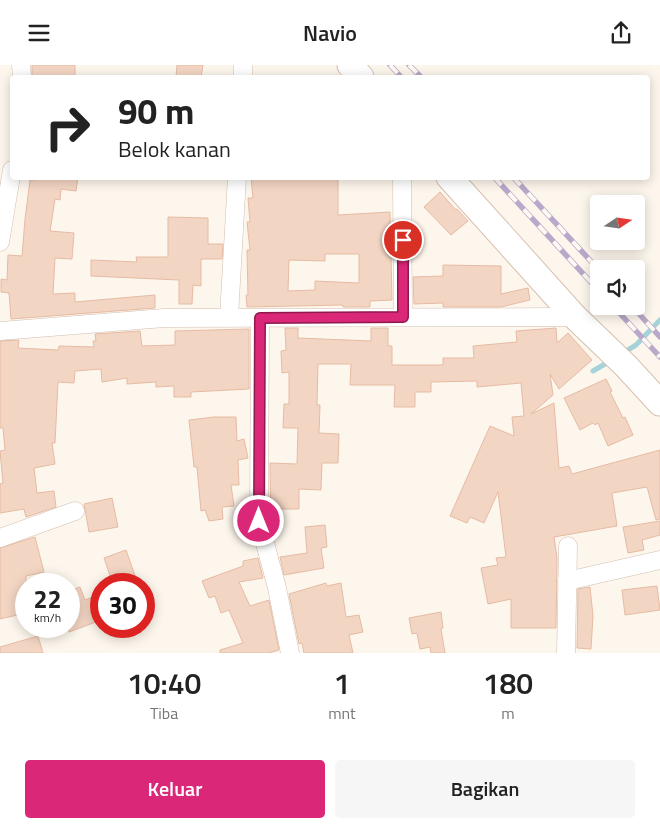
<!DOCTYPE html>
<html lang="id">
<style>
body{margin:0;font-family:"Titillium Web",sans-serif;background:#f6f6f6;color:#222;height:100vh;display:flex;flex-direction:column;font-size:19px;white-space:nowrap}
*{box-sizing:border-box;margin:0}
p{font-size:16px;color:#767676}
.icon{flex:none;width:28px;height:28px;fill:none;stroke:currentColor;stroke-width:2;stroke-linecap:round;stroke-linejoin:round}
.map{position:relative;height:588px;overflow:hidden}
.side{display:flex;flex-direction:column;background:#fff;flex:1}
.side>*{flex:none}
.banner{position:absolute;left:10px;top:10px;width:640px;height:105px;border-radius:5px;box-shadow:0 2px 12px #0003;background:#fff;color:#222;overflow:hidden}
.needle{width:32px;rotate:77deg}
.fabs{position:absolute;left:590px;top:130px;display:grid;gap:10px}
.fabs a{display:grid;place-items:center;width:55px;height:55px;border-radius:5px;background:#fff;box-shadow:0 2px 12px #0003;font-size:25px}
.speed{position:absolute;left:15px;top:508px;display:flex;gap:10px;font-size:25px;font-weight:700;text-align:center}
.speed>*{display:grid;place-content:center;width:65px;height:65px;border-radius:50%;background:#fff;box-shadow:0 2px 12px #0003;line-height:1}
.speed small{font-size:12px;font-weight:400}
.speed .limit{border:8px solid #d22;background:#fff;color:#111}
.pin{position:absolute;display:grid;place-items:center;width:42px;height:42px;color:#fff;margin:-21px;border:2px solid #fff;border-radius:50%;box-shadow:0 1px 5px #0007}
.me{position:absolute;width:55px;margin:-28px;rotate:0deg;stroke-linejoin:round;filter:drop-shadow(0 0 4px #0008)}
.turn{display:flex;align-items:center;gap:18px;height:105px;padding:0 25px;font-size:22px}
.turn .icon{width:65px;height:65px;stroke-width:2.5}
.turn b{display:block;font-size:35px;line-height:42px}
.eta{display:flex;justify-content:space-evenly;align-items:center;height:85px;text-align:center}
.eta b{font-size:30px;font-weight:600;line-height:35px}
.action{display:flex;gap:10px;margin-top:auto;padding:10px 25px}
.action a{flex:1;height:58px;border-radius:5px;background:#db2777;color:#fff;font-size:20px;font-weight:600;line-height:58px;text-align:center}
.action a+a{background:#f6f6f6;color:#222}
header{display:flex;justify-content:space-between;align-items:center;height:65px;padding:0 25px;background:#fff;font-size:22px;font-weight:600}
.map>svg:first-child{display:block}
.lines{fill:none;stroke-linecap:round;stroke-linejoin:round}
.stream{stroke:#a5d3da;stroke-width:5}
.building{fill:#f3d5c3;stroke:#e6bba3;fill-rule:evenodd}
.minor-casing{stroke:#d1beb0;stroke-width:19}
.secondary-casing{stroke:#d6c0b0;stroke-width:27}
.minor{stroke:#fff;stroke-width:18}
.secondary{stroke:#fff;stroke-width:25}
.rail-casing{stroke:#b9a8c9;stroke-width:5.5}
.rail{stroke:#fffaf3;stroke-width:4;stroke-dasharray:11;stroke-linecap:butt}
.route-casing{stroke:#8e194d;stroke-width:12}
.route{stroke:#db2777;stroke-width:9}
</style>
<header><svg class="icon" aria-label="menu" viewBox="0 0 24 24"><path d="M4 6h16M4 12h16M4 18h16"/></svg>Navio<svg class="icon" aria-label="share" viewBox="0 0 24 24"><path d="M12 15V3M7 8l5-5 5 5M5 13v7h14v-7"/></svg></header>
<div class="map">
<svg width="660" height="588" viewBox="0 0 660 588">
<rect width="100%" height="100%" fill="#fdf6ec"/>
<g class="lines">
<g class="stream">
<polyline points="623,288 636,280 660,255"/>
<polyline points="593,306 610,296"/>
</g>
</g>
<g class="building">
<rect x="32" y="0" width="43" height="12"/>
<polygon points="177,0 203,0 201,12 176,12"/>
<polygon points="36,112 78,112 76,126 61,124 60,135 55,134 50,166 74,168 72,194 55,193 53,229 75,228 75,237 155,230 155,243 11,254 9,228 1,227 1,214 7,215 8,190 22,191 25,154 30,115 35,115"/>
<path d="M251 112H338V150L390 147 392 235 370 236V242H343V240L247 242 246 230H248L247 185H250L247 157H250L248 133H253ZM325 189H359V218L315 216V225L288 226 289 195 325 196Z"/>
<polygon points="440,127 456,145 457,144 468,156 451,170 424,142"/>
<polygon points="168,152 208,153 208,179 223,179 222,194 201,194 201,221 193,220 192,239 179,239 179,215 91,211 91,195 137,197 136,192 168,192"/>
<polygon points="443,200 501,201 501,229 528,223 530,235 501,242 443,242 443,238 414,239 413,212 443,211"/>
<polygon points="285,263 298,263 298,273 371,276 371,263 388,263 388,281 392,281 392,300 443,300 443,293 474,293 473,281 517,277 516,266 556,263 557,278 568,268 592,295 559,324 550,309 553,330 531,349 554,338 559,403 569,401 572,409 660,385 660,454 656,455 647,422 612,428 617,461 554,472 557,493 556,563 511,563 511,534 488,539 481,503 498,500 496,493 506,492 498,427 484,458 470,452 467,458 450,451 490,361 514,371 512,352 524,351 521,318 477,322 477,316 431,317 431,327 415,327 415,342 394,342 395,320 350,320 351,299 318,299 317,340 320,340 319,368 339,369 338,398 322,398 321,425 299,424 299,444 280,444 280,460 271,459 270,398 297,399 298,363 283,363 284,339 289,339 289,307 282,308 281,286 286,285"/>
<polygon points="249,264 249,324 191,327 191,332 174,332 174,321 156,322 156,317 127,319 127,313 102,317 101,304 75,306 74,318 58,317 55,378 52,378 55,399 34,403 37,428 54,426 56,442 26,452 24,444 0,448 0,419 3,418 0,386 5,385 3,363 0,363 0,276 19,275 18,283 58,285 59,281 94,282 93,276 96,276 95,269 140,266 142,281 175,280 175,266"/>
<polygon points="606,314 612,326 610,327 623,353 625,352 633,370 608,381 598,358 595,360 593,358 580,365 564,333"/>
<polygon points="214,352 236,352 237,376 244,374 248,393 238,395 239,420 231,420 234,441 222,442 223,454 209,456 205,445 201,446 197,402 194,402 189,355"/>
<polygon points="112,433 118,462 89,467 84,439"/>
<polygon points="660,456 660,470 642,475 644,485 628,488 623,462"/>
<polygon points="325,460 327,482 321,483 324,503 284,510 280,492 307,488 305,462"/>
<polygon points="35,472 44,507 26,511 26,548 0,554 0,483"/>
<polygon points="126,485 138,519 113,519 104,493"/>
<polygon points="258,493 263,513 239,517 250,541 269,535 279,585 269,588 220,588 220,585 243,578 229,545 221,548 215,531 209,533 202,516 243,501 243,496"/>
<polygon points="326,518 327,521 341,518 346,552 359,550 363,567 349,570 353,588 304,588 302,578 299,579 289,529"/>
<polygon points="657,521 660,545 625,550 622,525"/>
<polygon points="80,522 85,535 101,529 101,555 69,567 69,526"/>
<polygon points="590,522 593,551 591,584 577,583 578,524"/>
<polygon points="441,547 443,563 441,564 445,588 431,588 430,582 420,584 417,568 412,569 409,553"/>
<polygon points="38,571 43,588 0,588 0,582"/>
</g>
<g class="lines">
<g class="minor-casing">
<g id="minor">
<polyline points="21,0 22,12"/>
<polyline points="243,12 243,0"/>
<polyline points="402,112 403,252"/>
<polyline points="0,177 12,105"/>
<polyline points="229,252 237,112"/>
<polyline points="260,253 259,456 277,523 290,588"/>
<polyline points="0,266 164,253 575,252"/>
<polyline points="0,473 75,446"/>
<polyline points="567,516 660,495"/>
<polyline points="566,588 568,481"/>
</g>
</g>
<g class="secondary-casing">
<g id="secondary">
<polyline points="350,0 361,12"/>
<polyline points="449,112 575,252 626,301 660,338"/>
</g>
</g>
<use href="#minor" class="minor"/>
<use href="#secondary" class="secondary"/>
<g class="rail-casing">
<g id="rail">
<polyline points="390,0 401,12"/>
<polyline points="409,0 421,12"/>
<polyline points="494,112 599,226"/>
<polyline points="513,112 599,205"/>
<polyline points="613,241 660,292"/>
<polyline points="632,241 660,272"/>
</g>
</g>
<use href="#rail" class="rail"/>
</g>
<g class="lines">
<g class="route-casing">
<polyline id="route" points="259,456 260,253 403,252 403,175"/>
</g>
<use href="#route" class="route"/>
</g>
</svg>
<div class="fabs">
<a><svg class="needle" viewBox="-14 -14 28 28"><path d="M0-13l5 13h-10z" fill="#e53935"/><path d="M0 13l5-13h-10z" fill="#767676"/></svg></a>
<a><svg class="icon" aria-label="sound" viewBox="0 0 24 24"><path d="M4 9h4l5-4v14l-5-4H4zM17 9q2 3 0 6"/></svg></a>
</div>
<div class="speed"><div>22<small>km/h</small></div><div class="limit">30</div></div>
<div class="pin" style="left:403px;top:175px;background:#d93025"><svg class="icon" aria-label="arrive" viewBox="0 0 24 24"><path d="M6 21V4h12l-3 4 3 4H6"/></svg></div>
<svg class="me" style="left:259px;top:456px" viewBox="-20 -20 40 40"><circle r="17" fill="#db2777" stroke="#fff" stroke-width="3"/><path d="M0-11L8 9 0 5-8 9z" fill="#fff"/></svg>
<div class="banner">
<div class="turn"><svg class="icon" aria-label="right" viewBox="0 0 24 24"><path d="M7 20v-9h11M14 6l5 5-5 5"/></svg><div><b>90 m</b>Belok kanan</div></div>
</div>
</div>
<section class="side">
<div class="eta">
<div><b>10:40</b><p>Tiba</p></div>
<div><b>1</b><p>mnt</p></div>
<div><b>180</b><p>m</p></div>
</div>
<div class="action"><a>Keluar</a><a>Bagikan</a></div>
</section>
